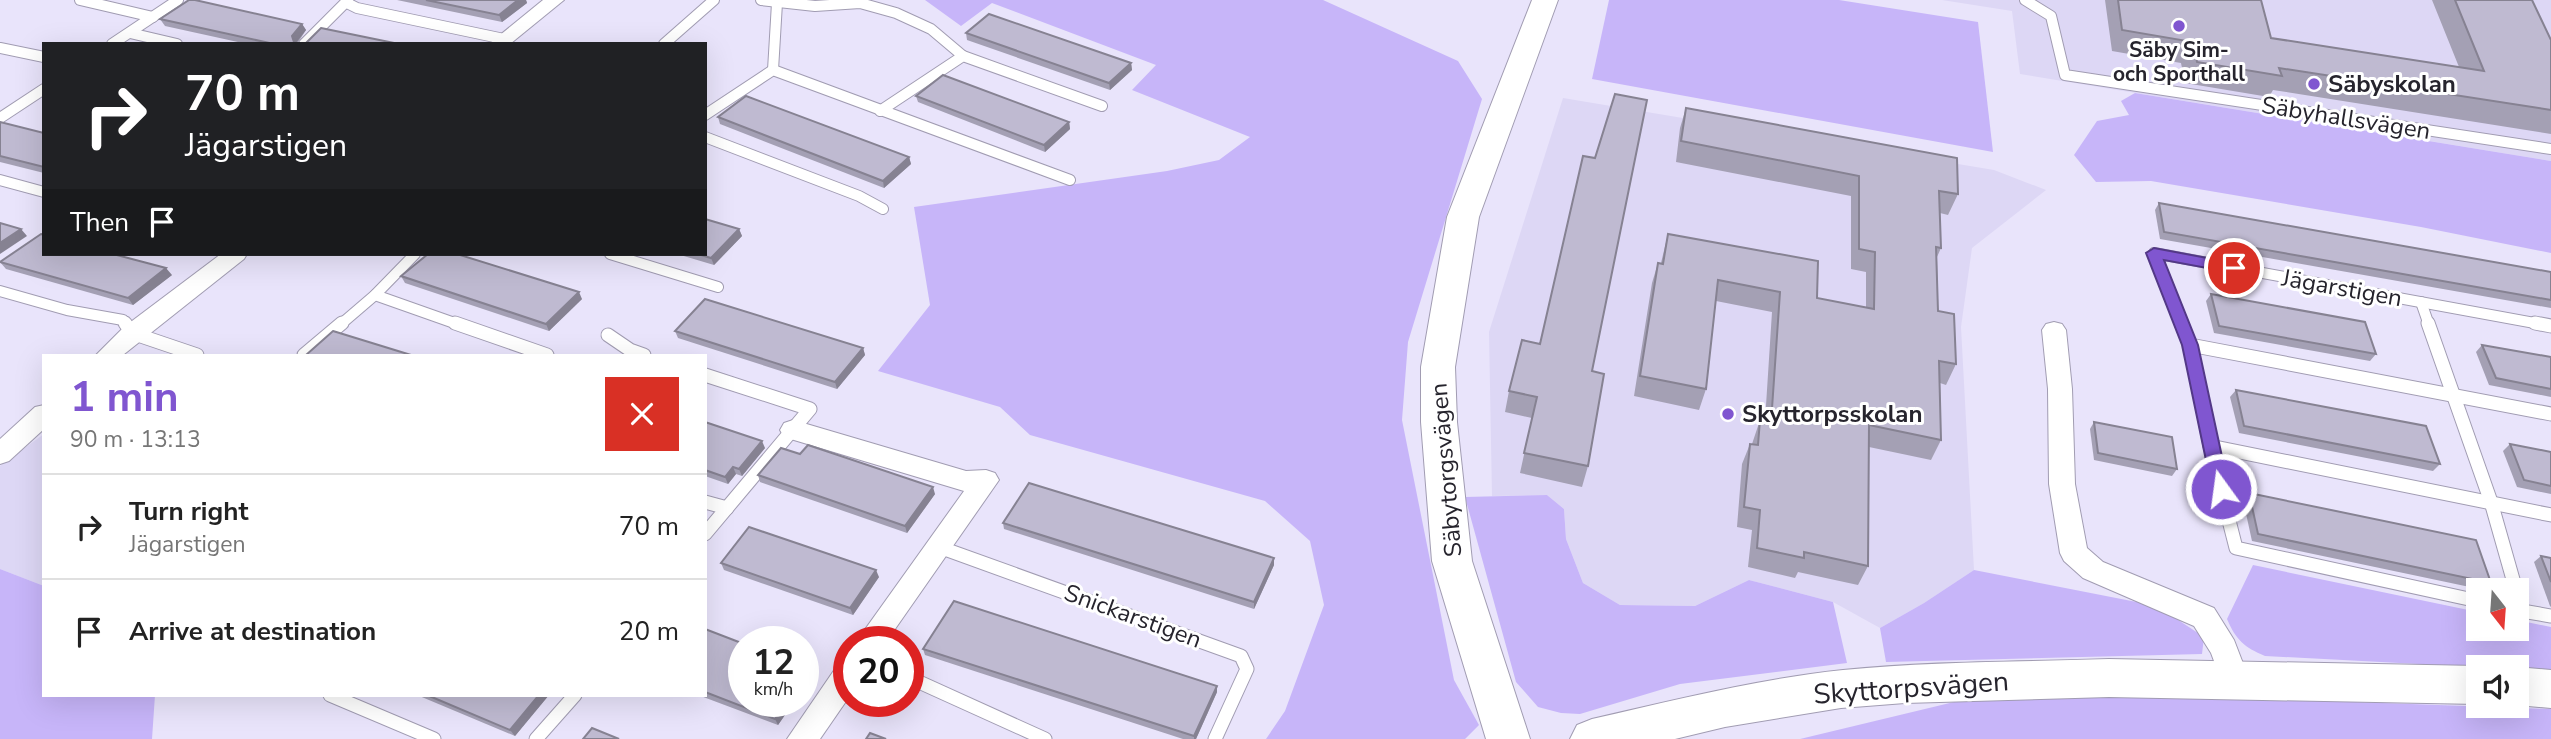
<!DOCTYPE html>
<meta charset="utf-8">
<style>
body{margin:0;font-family:"Nunito Sans",sans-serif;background:#f6f6f6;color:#222;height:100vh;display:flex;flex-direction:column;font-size:26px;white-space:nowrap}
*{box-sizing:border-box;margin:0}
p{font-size:23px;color:#767676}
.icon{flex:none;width:38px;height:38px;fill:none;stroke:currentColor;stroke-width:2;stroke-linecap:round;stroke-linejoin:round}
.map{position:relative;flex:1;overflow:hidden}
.side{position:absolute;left:42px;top:354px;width:665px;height:343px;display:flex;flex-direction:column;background:#fff;border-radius:0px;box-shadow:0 7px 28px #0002}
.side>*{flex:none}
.banner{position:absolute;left:42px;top:42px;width:665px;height:214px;border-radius:0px;box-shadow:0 7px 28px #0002;background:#202124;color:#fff;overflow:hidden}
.needle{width:46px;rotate:163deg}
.controls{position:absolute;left:2466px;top:578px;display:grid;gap:14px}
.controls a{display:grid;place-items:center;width:63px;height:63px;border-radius:0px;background:#fff;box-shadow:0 7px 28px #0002;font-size:35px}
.speed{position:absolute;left:728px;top:626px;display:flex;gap:14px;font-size:35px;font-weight:700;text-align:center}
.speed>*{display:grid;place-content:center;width:91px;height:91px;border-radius:50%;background:#fff;box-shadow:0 7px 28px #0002;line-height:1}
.speed small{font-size:18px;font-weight:400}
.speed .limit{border:10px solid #d22;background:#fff;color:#111}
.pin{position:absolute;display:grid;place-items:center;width:60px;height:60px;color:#fff;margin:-30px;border:4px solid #fff;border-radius:50%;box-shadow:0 2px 7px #0007}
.me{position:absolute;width:77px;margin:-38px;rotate:346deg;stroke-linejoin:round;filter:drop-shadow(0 0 5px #0008)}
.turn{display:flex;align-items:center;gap:24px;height:147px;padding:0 28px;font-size:32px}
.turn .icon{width:91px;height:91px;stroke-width:2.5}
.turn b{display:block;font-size:49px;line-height:60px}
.then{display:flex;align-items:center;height:66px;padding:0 28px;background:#0003;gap:14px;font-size:26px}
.round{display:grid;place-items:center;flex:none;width:74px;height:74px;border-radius:0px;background:#f6f6f6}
.overview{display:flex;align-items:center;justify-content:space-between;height:119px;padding:0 28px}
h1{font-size:42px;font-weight:700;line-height:52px;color:#8056d0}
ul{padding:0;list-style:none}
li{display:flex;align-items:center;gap:21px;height:105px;padding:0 28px;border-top:2px solid #e0e0e0}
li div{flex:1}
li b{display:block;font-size:26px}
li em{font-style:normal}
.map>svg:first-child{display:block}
.built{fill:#ddd7f5}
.green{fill:#c7b5f9}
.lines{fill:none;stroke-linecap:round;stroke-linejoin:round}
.lane-far1-casing{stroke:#a19cb2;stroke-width:12}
.lane-casing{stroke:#a19cb2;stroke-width:15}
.street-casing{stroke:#a19cb2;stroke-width:2}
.secondary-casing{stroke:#a19cb2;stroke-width:2}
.lane-far1{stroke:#fff;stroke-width:10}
.lane{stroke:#fff;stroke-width:13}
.street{fill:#fff;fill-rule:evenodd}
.secondary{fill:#fff;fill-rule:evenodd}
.wall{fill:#a4a0b4}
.shaded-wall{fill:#868292}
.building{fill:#bfbad1;stroke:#868292;stroke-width:2}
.route{fill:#8056d0;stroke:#533887;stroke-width:2}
.poi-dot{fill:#8056d0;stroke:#fff;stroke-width:2.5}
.labels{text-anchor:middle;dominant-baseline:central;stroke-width:6;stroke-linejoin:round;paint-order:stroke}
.far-poi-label{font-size:21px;font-weight:bold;fill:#26242d;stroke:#fff}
.poi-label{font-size:24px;font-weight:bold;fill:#26242d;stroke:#fff;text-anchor:start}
.street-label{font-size:24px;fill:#26242d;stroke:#fff}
.near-street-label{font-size:28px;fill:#26242d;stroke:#fff}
</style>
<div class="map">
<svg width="2551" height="739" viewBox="0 0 2551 739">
<rect width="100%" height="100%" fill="#e9e4fb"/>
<g class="built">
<polygon points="1942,0 2551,0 2551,161 2020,74 2012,11"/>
<polygon points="1563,98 1994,170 2046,190 1972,248 1961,327 1974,570 1924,603 1880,628 1833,602 1749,580 1695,606 1620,605 1583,583 1566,539 1564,509 1547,495 1492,496 1489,332"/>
<polygon points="44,434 44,586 0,569 0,466"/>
</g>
<g class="green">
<polygon points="925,0 1323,0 1458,61 1482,99 1408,342 1402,420 1454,680 1479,725 1465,739 1266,739 1285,711 1324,605 1310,541 1265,501 1030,435 1000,407 878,371 930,305 914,207 1167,171 1219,160 1250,137 1132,90 1156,65 992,3 961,26"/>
<polygon points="1609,0 1839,0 1978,22 1993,152 1592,79"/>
<polygon points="2135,93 2551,161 2551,253 2421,227 2151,181 2096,182 2074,155 2097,121 2129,115 2121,101"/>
<polygon points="1547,495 1564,509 1566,539 1583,583 1620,605 1695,606 1749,580 1833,602 1847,663 1680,684 1580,714 1561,713 1538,707 1516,682 1465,497"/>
<path d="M2253 565 2478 612V628H2516L2517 620 2551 627V671L2265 656C2244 647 2236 640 2227 619Z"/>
<polygon points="0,569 44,586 44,695 155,695 152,739 0,739"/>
<polygon points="1974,570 2157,606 2204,637 2202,654 1886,662 1880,628 1924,603"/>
<polygon points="2136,694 2551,709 2551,739 1800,739 1954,702"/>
</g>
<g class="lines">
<g class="lane-far1-casing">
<g id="lane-far1">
<polyline points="80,0 153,17"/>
<polyline points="761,0 815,6 860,3 896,13 931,29 963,56"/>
<polyline points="2025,0 2051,16 2065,75 2551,149"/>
<polyline points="347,3 357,8 504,39"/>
<polyline points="130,33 177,44"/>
<polyline points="112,44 178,0"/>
<polyline points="304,44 348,0"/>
<polyline points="664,44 714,0"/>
<polyline points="0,48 44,57"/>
<polyline points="773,70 777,3"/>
<polyline points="880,111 963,56 1102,106"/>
<polyline points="705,115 773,70 1070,180"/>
<polyline points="0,118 44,89"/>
<polyline points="705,137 859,196 883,209"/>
<polyline points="0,180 44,192"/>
<polyline points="2154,253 2182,325"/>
<polyline points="2154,253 2545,325"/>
<polyline points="610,254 718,287"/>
<polyline points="0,291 67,310 123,320 126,325"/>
<polyline points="375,295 460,325"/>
<polyline points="2421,302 2429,325"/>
<polyline points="340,325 375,295 415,254"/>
</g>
</g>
<g class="lane-casing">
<g id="lane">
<polyline points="125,323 132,333 197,355"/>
<polyline points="455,323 547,355"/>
<polyline points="2181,323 2190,345 2210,446 2236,548 2478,601"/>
<polyline points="2428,323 2491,502 2516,590"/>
<polyline points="2535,323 2551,326"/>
<polyline points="608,335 630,350 644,355"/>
<polyline points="2190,345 2551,414"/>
<polyline points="304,355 342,323"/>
<polyline points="705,375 810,409 705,534"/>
<polyline points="2210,446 2551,515"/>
<polyline points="705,502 727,508"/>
<polyline points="939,547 1241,656 1247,669 1215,739"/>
<polyline points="2522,611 2551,616"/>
<polyline points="908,677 1045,739"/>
<polyline points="330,695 434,739"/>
<polyline points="536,739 575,695"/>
</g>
</g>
<g class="street-casing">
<g id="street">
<polygon points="543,0 564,0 510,44 489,44"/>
<polygon points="221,254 247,254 244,259 123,355 96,355 124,327"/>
<polygon points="2054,322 2062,324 2066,330 2072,389 2075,484 2087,548 2103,562 2214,608 2234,640 2249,679 2244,688 2234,692 2224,688 2211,653 2194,626 2083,578 2064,561 2060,553 2049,484 2048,389 2042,330 2046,324"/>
<polygon points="44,405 44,429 9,461 0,464 0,439 35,407"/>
<polygon points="793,420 966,471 986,470 995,473 999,480 886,642 856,642 964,491 784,437 780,430 784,423"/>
<polygon points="849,659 849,697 820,739 787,739 839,663"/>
</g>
</g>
<g class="secondary-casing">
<g id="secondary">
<polygon points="1532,0 1558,0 1479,217 1455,367 1457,422 1472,561 1530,739 1486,739 1432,561 1421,422 1421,367 1447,217"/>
<path d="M2109 659 2478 666V704L2109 697 1905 703 1841 708 1725 727 1675 739H1570L1577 725 1592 719C1675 700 1758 679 1843 670 1931 661 2020 662 2109 659Z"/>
<polygon points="2516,667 2551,670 2551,708 2516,705"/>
</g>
</g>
<use href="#lane-far1" class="lane-far1"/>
<use href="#lane" class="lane"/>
<use href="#street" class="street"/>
<use href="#secondary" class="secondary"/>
</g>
<g class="wall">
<polygon points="397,0 526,0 527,3 502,22"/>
<polygon points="2105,0 2261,0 2271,38 2459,67 2432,0 2532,0 2551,40 2551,134 2273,90 2269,97 2185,83 2181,63 2112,51"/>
<polygon points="160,19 302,24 306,30 297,44 247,44 165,26"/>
<polygon points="966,33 1131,63 1132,70 1110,90 967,40"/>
<polygon points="916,96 1069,122 1070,129 1045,152 918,102"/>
<polygon points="1686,108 1958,194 1948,215 1940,213 1941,248 1937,257 1938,311 1956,364 1946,385 1940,383 1941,440 1931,460 1869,447 1868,566 1858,585 1798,572 1795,578 1748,567 1752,530 1737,527 1742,464 1750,444 1752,444 1760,420 1765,421 1772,312 1716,301 1706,389 1699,410 1634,396 1652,283 1658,263 1661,263 1668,234 1817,298 1866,308 1866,272 1851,269 1851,196 1676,162 1680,128"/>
<polygon points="718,117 909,157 911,164 884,188 720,124"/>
<polygon points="0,122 44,133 44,173 0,162"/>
<polygon points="2159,203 2551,272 2551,308 2160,239 2155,210"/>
<polygon points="739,229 742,236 714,265 677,254 705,254"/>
<polygon points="0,262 172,275 133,305 6,269"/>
<polygon points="401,276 582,299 549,331 405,283"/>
<polygon points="2211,294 2376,354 2370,361 2214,333 2206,301"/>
<polygon points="675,331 863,348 865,355 837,389 678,338"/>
<polygon points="2482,345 2551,357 2551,397 2489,385 2476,352"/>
<polygon points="1592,371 1588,466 1582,487 1520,473 1532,418 1505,412 1509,391"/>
<polygon points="2236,390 2440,464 2433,471 2239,433 2230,397"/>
<polygon points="705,422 765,448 742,476 736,474 728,484 705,476"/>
<polygon points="2094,422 2177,469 2172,476 2094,460 2090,429"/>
<polygon points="2510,444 2551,452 2551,494 2517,487 2503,451"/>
<polygon points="800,454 935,494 907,533 760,482 758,475"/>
<polygon points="2249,493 2491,583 2484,590 2252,541 2243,500"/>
<polygon points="1003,523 1274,565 1254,609 1004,529"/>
<polygon points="2541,556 2551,558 2551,607 2550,606 2534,562"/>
<polygon points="721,563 879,577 853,615 724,570"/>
<polygon points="705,629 744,702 794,702 778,725 698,695 705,695"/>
<polygon points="923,649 1217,686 1217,692 1196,739 1183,739 925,655"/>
<polygon points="417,695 549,695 515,736"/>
</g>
<g class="shaded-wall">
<polygon points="518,0 526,0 527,3 502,22 499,15"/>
<polygon points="302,24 306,30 296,43 297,44 295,44 292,36"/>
<polygon points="1131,63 1132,70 1110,90 1109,83"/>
<polygon points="1069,122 1070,129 1045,152 1044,145"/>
<polygon points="909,157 911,164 884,188 883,181"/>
<polygon points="21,229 27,236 0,254 0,243"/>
<polygon points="739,229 742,236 714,265 711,258"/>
<polygon points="166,268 172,275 133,305 128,298"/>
<polygon points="579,292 582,299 549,331 546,324"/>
<polygon points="863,348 865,355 837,389 835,382"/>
<polygon points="762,441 765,448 742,476 739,469"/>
<polygon points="733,467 736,474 728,484 725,477"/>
<polygon points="933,487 935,494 907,533 905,526"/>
<polygon points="1274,558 1274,565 1254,609 1254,602"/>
<polygon points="876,570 879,577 853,615 850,608"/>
<polygon points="810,668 813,675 803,689 803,678"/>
<polygon points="1217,686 1217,692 1196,739 1194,739 1194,736"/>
<polygon points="539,695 549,695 515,736 510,730"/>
<polygon points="787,702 794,702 778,725 775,719"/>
</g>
<g class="building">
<polygon points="189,0 195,0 302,24 292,36 294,42 297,44 274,44 160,19"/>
<polygon points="426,0 518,0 499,15"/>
<polygon points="2118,0 2261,0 2271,38 2484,71 2455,0 2532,0 2551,40 2551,110 2279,68 2282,76 2197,62 2193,42 2122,30"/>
<polygon points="989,14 1131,63 1109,83 966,33"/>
<polygon points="321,28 399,44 302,44 306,43"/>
<polygon points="943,75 1069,122 1044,145 916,96"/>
<polygon points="1615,94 1647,100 1592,371 1604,374 1588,466 1524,453 1537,397 1509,391 1522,340 1540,344 1583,156 1595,158"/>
<polygon points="746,96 909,157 883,181 718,117"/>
<polygon points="1686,108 1957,158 1958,194 1939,191 1941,248 1936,247 1938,311 1954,314 1956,364 1939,361 1941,440 1869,425 1868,566 1804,552 1804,558 1757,548 1760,510 1744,507 1750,444 1758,445 1760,420 1771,423 1780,292 1718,280 1706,389 1640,376 1658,263 1663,264 1668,234 1818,261 1817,298 1874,309 1875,252 1859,249 1859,176 1681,141"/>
<polygon points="0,122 44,133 44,167 0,156"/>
<polygon points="2159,203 2551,272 2551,300 2164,232"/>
<polygon points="705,219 739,229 711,258 698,254 705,254"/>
<polygon points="0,223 21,229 0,243"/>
<polygon points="41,234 44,235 44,254 113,254 166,268 128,298 0,262"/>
<polygon points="428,254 457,254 579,292 546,324 401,276"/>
<polygon points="2211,294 2365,322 2376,354 2219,326"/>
<polygon points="705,299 863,348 835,382 675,331"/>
<polygon points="333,331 411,355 306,355"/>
<polygon points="2482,345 2551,357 2551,389 2496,378"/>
<polygon points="2236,390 2426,426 2440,464 2244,426"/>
<polygon points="705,422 762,441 739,469 733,467 725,477 705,470"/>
<polygon points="2094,422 2172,437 2177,469 2098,453"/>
<polygon points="2510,444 2551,452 2551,486 2524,480"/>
<polygon points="808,445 933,487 905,526 758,475 781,448 800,454"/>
<polygon points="1029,483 1274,558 1254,602 1003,523"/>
<polygon points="2249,493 2476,540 2491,583 2258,534"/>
<polygon points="749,527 876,570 850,608 721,563"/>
<polygon points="2541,556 2551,558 2551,582"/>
<polygon points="954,601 1217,686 1194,736 923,649"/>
<polygon points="705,629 744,644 744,702 787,702 775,719 705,692"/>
<polygon points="803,666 810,668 803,678"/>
<polygon points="427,695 539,695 510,730"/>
<polygon points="592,728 619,739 583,739"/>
<polygon points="870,733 886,739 866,739"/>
</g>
<polygon class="route" points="2154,248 2234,263 2241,268 2234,273 2164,260 2198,345 2229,489 2227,493 2215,493 2212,489 2182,345 2146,253"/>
<g class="poi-dot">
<circle cx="2179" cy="26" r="7"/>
<circle cx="2314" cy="84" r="7"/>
<circle cx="1728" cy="414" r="7"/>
</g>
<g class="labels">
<g class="far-poi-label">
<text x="2179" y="50">Säby Sim-<tspan x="2179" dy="24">och Sporthall</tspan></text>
</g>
<g class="poi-label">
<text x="2328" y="84">Säbyskolan</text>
<text x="1742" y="414">Skyttorpsskolan</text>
</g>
<g class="street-label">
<text transform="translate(2346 118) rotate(9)">Säbyhallsvägen</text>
<text transform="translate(2342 288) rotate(10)">Jägarstigen</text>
<text transform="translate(1446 470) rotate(-95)">Säbytorgsvägen</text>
<text transform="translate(1133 616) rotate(20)">Snickarstigen</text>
</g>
<g class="near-street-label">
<text transform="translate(1911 688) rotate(-4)">Skyttorpsvägen</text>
</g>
</g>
</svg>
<div class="controls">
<a><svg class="needle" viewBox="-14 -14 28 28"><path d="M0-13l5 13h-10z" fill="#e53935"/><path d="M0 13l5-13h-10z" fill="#767676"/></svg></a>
<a><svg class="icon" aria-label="sound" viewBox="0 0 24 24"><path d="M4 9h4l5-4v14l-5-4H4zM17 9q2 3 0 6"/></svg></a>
</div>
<div class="speed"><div>12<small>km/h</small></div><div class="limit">20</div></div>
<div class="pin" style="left:2234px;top:268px;background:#d93025"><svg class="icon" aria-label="arrive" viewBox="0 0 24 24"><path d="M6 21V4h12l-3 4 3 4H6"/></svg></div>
<svg class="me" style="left:2221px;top:489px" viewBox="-20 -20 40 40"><circle r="17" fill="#8056d0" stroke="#fff" stroke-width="3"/><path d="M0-11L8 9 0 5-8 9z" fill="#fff"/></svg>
<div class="banner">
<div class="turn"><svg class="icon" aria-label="right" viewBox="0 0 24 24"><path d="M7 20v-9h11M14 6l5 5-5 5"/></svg><div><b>70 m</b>Jägarstigen</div></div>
<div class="then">Then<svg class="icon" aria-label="arrive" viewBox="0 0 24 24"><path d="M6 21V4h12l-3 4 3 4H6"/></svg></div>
</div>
<section class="side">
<div class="overview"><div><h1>1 min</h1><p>90 m · 13:13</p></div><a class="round" style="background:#d93025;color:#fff"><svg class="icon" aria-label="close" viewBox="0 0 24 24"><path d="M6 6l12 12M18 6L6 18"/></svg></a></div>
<ul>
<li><svg class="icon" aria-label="right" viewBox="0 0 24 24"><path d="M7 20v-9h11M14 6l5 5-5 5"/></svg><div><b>Turn right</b><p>Jägarstigen</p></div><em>70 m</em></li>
<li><svg class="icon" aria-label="arrive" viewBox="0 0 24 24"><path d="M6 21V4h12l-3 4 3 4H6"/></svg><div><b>Arrive at destination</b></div><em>20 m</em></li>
</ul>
</section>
</div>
